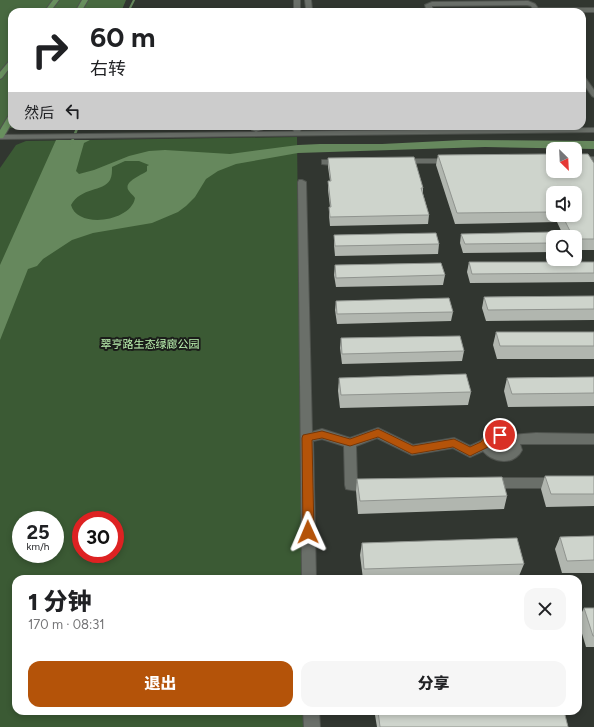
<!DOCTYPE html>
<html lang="zh">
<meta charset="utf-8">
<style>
body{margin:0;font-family:Figtree,"Noto Sans SC",sans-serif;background:#f6f6f6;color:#202124;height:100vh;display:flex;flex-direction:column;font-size:15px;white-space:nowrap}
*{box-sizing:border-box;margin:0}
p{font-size:13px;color:#757577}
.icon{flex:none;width:22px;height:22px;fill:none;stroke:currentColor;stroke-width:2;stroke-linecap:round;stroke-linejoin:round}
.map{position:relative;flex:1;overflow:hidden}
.sheet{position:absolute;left:12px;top:575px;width:570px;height:140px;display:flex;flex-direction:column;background:#fff;border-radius:12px;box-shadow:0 2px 6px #0003}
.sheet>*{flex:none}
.top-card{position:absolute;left:8px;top:8px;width:578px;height:122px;border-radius:12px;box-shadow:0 2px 6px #0003;background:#fff;color:#202124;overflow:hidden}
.needle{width:26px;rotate:156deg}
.tools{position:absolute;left:546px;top:142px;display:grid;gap:8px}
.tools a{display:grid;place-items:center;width:36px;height:36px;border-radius:8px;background:#fff;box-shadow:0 2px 6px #0003;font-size:20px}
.speed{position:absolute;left:12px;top:511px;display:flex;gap:8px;font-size:20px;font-weight:700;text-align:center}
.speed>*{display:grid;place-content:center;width:52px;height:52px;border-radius:50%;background:#fff;box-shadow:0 2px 6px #0003;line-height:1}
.speed small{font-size:10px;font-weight:400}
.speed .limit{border:6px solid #d22;background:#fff;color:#111}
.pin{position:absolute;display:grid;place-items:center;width:34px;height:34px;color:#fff;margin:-17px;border:2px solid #fff;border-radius:50%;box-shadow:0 1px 4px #0007}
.me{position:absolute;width:44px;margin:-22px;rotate:359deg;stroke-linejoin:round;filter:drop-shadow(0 0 3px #0008)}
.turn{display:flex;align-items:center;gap:14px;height:84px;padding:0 16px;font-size:18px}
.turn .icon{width:52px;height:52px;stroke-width:2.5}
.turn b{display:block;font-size:28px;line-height:34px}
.then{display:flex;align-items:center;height:38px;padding:0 16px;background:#0003;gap:8px;font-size:15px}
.round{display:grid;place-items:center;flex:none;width:42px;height:42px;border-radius:12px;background:#f6f6f6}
.head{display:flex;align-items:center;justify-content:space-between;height:68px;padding:0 16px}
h1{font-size:24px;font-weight:800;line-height:30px}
.action{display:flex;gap:8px;margin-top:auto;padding:8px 16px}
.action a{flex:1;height:46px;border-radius:12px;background:#b45309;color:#fff;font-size:16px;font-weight:800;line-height:46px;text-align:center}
.action a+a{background:#f6f6f6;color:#202124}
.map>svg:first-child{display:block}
.green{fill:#3b5a34;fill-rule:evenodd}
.forest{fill:#486940}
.water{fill:#66885d;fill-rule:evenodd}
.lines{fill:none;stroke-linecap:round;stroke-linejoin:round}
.stream-far1{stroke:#66885d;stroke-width:2}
.stream{stroke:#66885d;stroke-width:2.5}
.minor-casing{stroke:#4f534e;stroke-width:2}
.secondary-casing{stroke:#4f534e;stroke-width:2}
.primary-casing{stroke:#4f534e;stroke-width:2}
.minor{fill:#6a6f69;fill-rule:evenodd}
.secondary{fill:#6a6f69;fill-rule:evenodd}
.primary{fill:#688f5e;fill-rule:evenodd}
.wall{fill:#b1b6af;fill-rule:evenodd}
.building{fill:#ced4cc;stroke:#90948f}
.route{fill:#b45309;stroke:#753606}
.labels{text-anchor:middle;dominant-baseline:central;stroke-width:4;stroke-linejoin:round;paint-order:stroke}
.park-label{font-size:11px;fill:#bdf3b1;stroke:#1b1d1a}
</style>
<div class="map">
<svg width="594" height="727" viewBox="0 0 594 727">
<rect width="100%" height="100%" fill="#313630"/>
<path class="green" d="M297 137 302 579H16V711H303L304 727H0V168L16 145 26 141ZM21 520H55V554H21ZM81 520H115V554H81Z"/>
<polygon class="forest" points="0,0 126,0 121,12 12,12 12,126 69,126 68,128 0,128"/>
<path class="water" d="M56 140H90L84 143 76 171 79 174 94 170 129 156 149 151 165 150 230 154 298 145 320 144H382L463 140 594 141V149L485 147 298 153 236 164 218 171 206 179 195 197 186 206 178 212 152 223 93 233 72 240 43 259 37 266 28 269 0 340V265ZM125 161H139L149 165 147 166V171C142 175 122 182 129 191 131 194 133 195 135 198 131 222 77 229 71 205 81 187 103 192 110 180 112 176 112 172 112 167Z"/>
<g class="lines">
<polyline class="stream-far1" points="128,12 134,0"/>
<polyline class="stream" points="71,144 78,126"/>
<g class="minor-casing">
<g id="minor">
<rect x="294" y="0" width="6" height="12"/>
<polygon points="305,0 311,0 312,9 315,12 309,12 306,9"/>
<polygon points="528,1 535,4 538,8 594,8 594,12 535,12 531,6 527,5 432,6 433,12 427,12 425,5 432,2"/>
<polygon points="582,75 584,76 594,90 594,97 592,96 582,82"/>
<polygon points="260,126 271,126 256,132 252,130"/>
<polygon points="293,126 301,126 300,135 294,135"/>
<rect x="575" y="157" width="19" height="4"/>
<polygon points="399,159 450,159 454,161 450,163 399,163"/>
<path d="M322 160H342L346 162C341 166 329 165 322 164Z"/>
<path d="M299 180H302L306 182 312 432 322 429 350 438 378 428 413 445 454 438 470 446 481 441 486 434 500 430 511 435 536 433 594 434V444H520L522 450C514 466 493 463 483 451L470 457 453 448 412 455 377 438 356 446 357 480 376 481 377 485 376 489C367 491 355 491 346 489L345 485 344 446 322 439 313 441 316 579H302L298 182ZM499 440 509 446V449L503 452 499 451 492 444 494 441Z"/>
<polygon points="489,478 557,478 562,479 563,483 562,487 557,488 489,488 484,487 483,483 484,479"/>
<polygon points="303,711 319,711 320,727 304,727"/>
</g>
</g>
<g class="secondary-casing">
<polygon id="secondary" points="594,128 594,132 0,139 0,135"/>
</g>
<g class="primary-casing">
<g id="primary">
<polygon points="53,0 59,0 50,12 44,12"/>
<polygon points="82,0 88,0 81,12 75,12"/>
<polygon points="12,59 12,65 2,78 0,79 0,72 10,60"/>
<polygon points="9,115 12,115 12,123 3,138 0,138 0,130"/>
</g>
</g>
<use href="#minor" class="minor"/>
<use href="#secondary" class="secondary"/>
<use href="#primary" class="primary"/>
</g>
<g class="wall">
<path d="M438 155 594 163V250H575V237H564L557 222 455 224 436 165ZM553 193 575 215H553Z"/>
<polygon points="328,158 423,188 423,194 429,215 428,224 330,226 329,216 329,207 330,207 328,190 328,181 330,181 328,167"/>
<polygon points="461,234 553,237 553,252 463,253 460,243"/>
<polygon points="334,235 439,244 438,254 335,256 334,245"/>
<polygon points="469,262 594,262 594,282 470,283 467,272"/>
<polygon points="335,265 445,275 443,285 336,287 334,275"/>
<polygon points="594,296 594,320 486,321 482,308 484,297"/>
<polygon points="336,301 453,312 451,321 337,324 335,310"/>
<polygon points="496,332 594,332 594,359 497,359 493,345"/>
<polygon points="341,338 464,351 462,361 342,364 340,348"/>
<polygon points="594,377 594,406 508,407 504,391 507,378"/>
<polygon points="339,378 471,392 468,405 340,408 338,391"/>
<polygon points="545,476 594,476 594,506 546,507 541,489"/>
<polygon points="357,479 507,496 504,509 358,514 356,491"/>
<polygon points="594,536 594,573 562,573 555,549 560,537"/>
<polygon points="362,543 524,564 519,576 434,579 363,579 360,555"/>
<polygon points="584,608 594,608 594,647 586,647 578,620"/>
<polygon points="376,711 564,711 568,727 377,727 375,715"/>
</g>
<g class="building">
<polygon points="553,154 553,171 575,171 575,154 588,154 594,163 594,239 575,239 575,237 573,237 562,215 575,215 575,193 553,193 553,212 457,213 438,155"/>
<polygon points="414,157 423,188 421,188 429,215 330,217 329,207 331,207 328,181 331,181 328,158"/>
<polygon points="553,232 555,237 553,237 553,243 465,244 461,234"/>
<polygon points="436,233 439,244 335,246 334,235"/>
<polygon points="469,262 594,262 594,273 472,274"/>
<polygon points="441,263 445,275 336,278 335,265"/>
<polygon points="594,296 594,309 488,310 484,297"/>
<polygon points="449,298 453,312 337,314 336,301"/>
<polygon points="496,332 594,332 594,346 500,346"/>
<polygon points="460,336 464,351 342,354 341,338"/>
<polygon points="466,374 471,392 341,395 339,378"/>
<polygon points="594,377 594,393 512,394 507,378"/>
<polygon points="545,476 594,476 594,494 551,494"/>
<polygon points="502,477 507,496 360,501 357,479"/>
<polygon points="594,536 594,560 567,561 560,537"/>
<polygon points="517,538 524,564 364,569 362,543"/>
<polygon points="584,608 594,608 594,636 593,636"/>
<polygon points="378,711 564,711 568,727 380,727"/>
</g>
<polygon class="route" points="378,429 413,446 454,439 470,447 481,442 486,435 500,432 503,433 505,435 503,438 493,440 488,447 470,456 453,447 412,454 378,437 350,446 322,438 312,440 314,532 312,535 308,537 304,535 303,532 302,438 303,435 322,431 350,439"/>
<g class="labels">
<g class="park-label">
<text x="150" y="344">翠亨路生态绿廊公园</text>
</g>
</g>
</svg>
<div class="tools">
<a><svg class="needle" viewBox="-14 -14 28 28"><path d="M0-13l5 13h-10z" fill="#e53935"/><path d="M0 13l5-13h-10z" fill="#757577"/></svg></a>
<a><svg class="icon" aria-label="sound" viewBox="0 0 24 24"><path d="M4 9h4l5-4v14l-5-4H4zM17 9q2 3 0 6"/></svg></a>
<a><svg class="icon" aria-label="search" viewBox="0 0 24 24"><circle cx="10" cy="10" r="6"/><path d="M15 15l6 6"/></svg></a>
</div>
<div class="speed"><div>25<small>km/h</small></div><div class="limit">30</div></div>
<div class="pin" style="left:500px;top:435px;background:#d93025"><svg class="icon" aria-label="arrive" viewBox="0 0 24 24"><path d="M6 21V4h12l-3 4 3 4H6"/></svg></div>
<svg class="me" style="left:308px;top:532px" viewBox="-20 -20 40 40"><path d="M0-17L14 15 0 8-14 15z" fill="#b45309" stroke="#fff" stroke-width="4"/></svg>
<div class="top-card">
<div class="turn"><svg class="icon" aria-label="right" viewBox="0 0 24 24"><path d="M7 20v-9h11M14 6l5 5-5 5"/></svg><div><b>60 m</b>右转</div></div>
<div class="then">然后<svg class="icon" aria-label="left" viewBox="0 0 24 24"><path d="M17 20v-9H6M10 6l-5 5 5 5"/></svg></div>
</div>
<section class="sheet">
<div class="head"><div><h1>1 分钟</h1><p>170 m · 08:31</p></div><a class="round"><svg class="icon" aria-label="close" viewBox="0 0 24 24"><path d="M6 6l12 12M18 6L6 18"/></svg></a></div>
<div class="action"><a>退出</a><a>分享</a></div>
</section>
</div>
